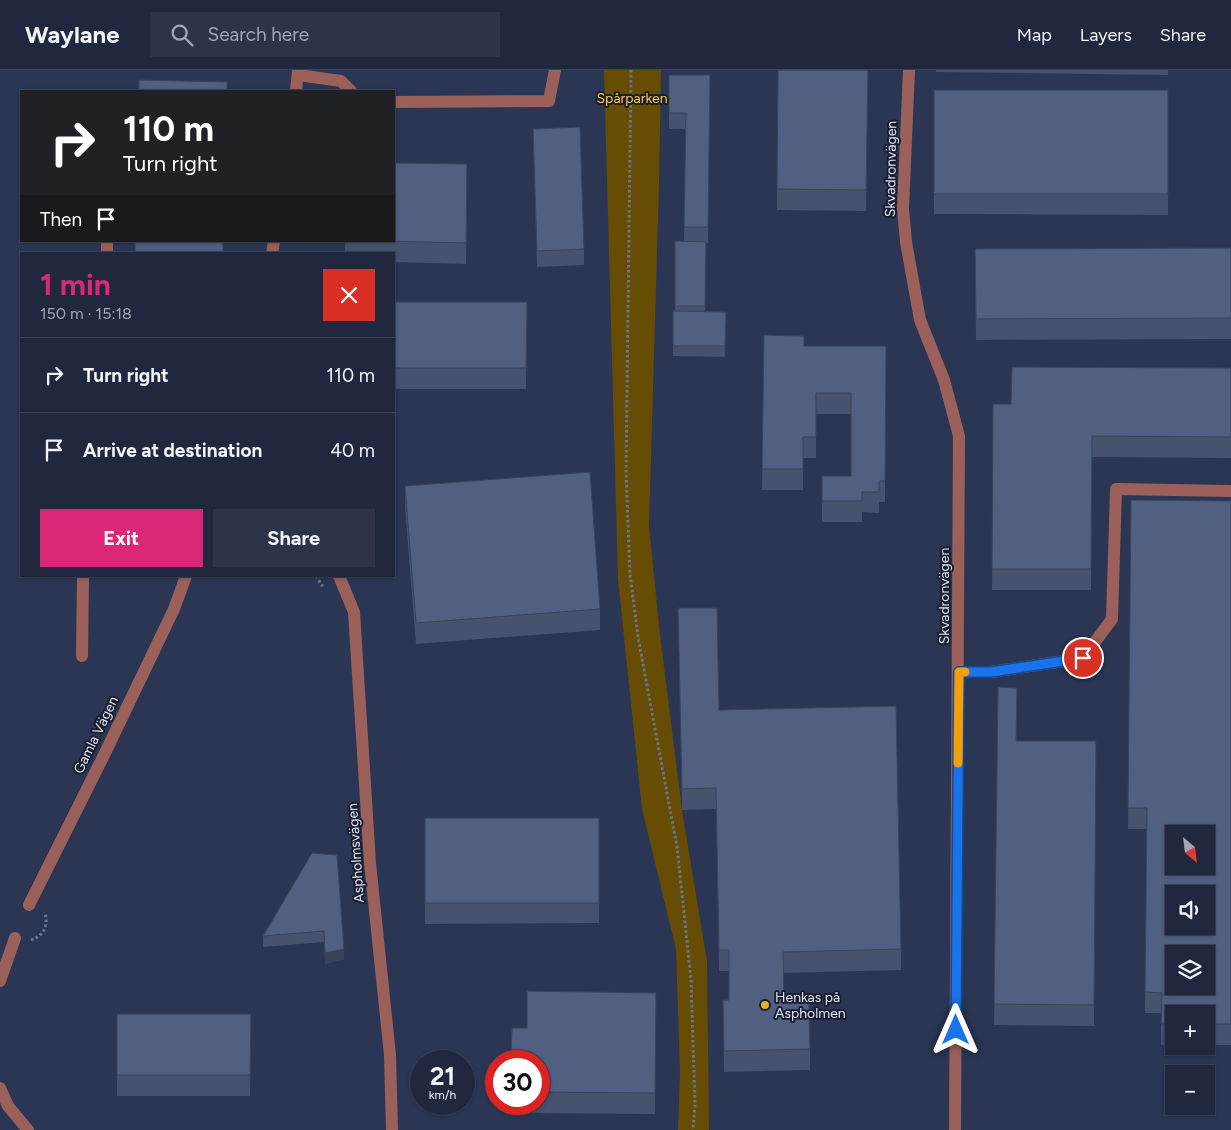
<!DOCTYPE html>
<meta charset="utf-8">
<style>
body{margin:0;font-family:Figtree,sans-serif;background:#2d344a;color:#f1f3f6;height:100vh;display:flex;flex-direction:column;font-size:19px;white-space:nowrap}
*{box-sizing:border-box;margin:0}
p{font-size:16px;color:#a2a6b0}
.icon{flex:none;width:28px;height:28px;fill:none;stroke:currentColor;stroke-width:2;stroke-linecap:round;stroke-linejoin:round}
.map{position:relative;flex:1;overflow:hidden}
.details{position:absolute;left:20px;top:182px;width:375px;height:325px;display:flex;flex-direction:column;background:#20283f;border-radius:0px;box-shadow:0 1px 4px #0004,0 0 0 1px #3d4459}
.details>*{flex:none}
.banner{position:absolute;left:20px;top:20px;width:375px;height:152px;border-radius:0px;box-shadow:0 1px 4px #0004,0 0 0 1px #3d4459;background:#202124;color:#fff;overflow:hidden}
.needle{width:32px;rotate:152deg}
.buttons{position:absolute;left:1165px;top:755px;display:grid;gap:10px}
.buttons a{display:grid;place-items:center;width:50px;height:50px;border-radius:0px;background:#20283f;box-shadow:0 1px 4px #0004,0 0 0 1px #3d4459;font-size:25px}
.speed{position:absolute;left:410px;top:980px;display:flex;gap:10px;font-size:25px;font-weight:700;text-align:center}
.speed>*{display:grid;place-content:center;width:65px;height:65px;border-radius:50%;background:#20283f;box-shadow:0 1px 4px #0004,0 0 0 1px #3d4459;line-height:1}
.speed small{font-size:12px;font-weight:400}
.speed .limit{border:8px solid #d22;background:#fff;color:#111}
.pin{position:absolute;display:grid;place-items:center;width:42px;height:42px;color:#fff;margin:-21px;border:2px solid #fff;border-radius:50%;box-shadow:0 1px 5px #0007}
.me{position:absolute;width:55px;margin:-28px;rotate:0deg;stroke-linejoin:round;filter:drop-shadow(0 0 4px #0008)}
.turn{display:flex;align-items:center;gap:18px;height:105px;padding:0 20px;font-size:22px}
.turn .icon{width:65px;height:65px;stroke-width:2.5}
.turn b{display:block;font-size:35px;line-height:42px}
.then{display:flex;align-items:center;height:48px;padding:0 20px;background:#0003;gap:10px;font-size:19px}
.round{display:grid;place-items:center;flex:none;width:52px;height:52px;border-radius:0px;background:#2d344a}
.headline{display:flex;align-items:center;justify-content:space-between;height:85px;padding:0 20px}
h1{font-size:30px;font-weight:700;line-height:38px;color:#db2777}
.cta{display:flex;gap:10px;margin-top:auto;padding:10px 20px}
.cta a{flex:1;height:58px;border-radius:0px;background:#db2777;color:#fff;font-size:20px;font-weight:700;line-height:58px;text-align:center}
.cta a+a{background:#2d344a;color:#f1f3f6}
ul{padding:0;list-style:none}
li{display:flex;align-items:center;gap:15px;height:75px;padding:0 20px;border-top:1px solid #3d4459}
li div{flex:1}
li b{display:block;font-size:19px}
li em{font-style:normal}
header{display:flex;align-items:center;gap:30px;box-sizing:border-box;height:70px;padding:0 25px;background:#20283f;border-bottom:1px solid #3d4459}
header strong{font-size:24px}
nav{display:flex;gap:28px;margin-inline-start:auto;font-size:18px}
.search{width:350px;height:45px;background:#2d344a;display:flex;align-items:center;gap:12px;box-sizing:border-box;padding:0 18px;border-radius:0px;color:#a2a6b0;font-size:19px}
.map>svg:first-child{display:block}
.green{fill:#674d03}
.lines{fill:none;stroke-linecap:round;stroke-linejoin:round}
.path{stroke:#6b7690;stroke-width:3;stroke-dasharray:2.5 2.5;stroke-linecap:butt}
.minor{stroke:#9b6059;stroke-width:12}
.wall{fill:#46526e}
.shaded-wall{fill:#39425a}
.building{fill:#515f80;stroke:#39425a;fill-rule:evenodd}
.route-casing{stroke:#114b97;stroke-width:12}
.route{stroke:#1a73e8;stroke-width:9}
.slow{stroke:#f59e0b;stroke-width:9}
.poi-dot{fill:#e0b034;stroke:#191e2c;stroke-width:2}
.labels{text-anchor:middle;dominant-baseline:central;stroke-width:4;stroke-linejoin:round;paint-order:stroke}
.park-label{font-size:14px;fill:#fccb54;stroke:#191e2c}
.street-label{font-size:14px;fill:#dee7fa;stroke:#191e2c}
.poi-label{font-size:14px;fill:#dee7fa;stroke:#191e2c;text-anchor:start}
</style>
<header>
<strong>Waylane</strong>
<div class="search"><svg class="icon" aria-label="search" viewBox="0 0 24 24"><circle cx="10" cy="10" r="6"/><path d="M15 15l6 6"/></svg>Search here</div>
<nav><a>Map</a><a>Layers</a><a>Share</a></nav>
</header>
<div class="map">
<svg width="1231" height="1060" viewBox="0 0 1231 1060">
<rect width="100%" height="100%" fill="#2a3654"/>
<polygon class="green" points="604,0 661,0 659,115 649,456 660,565 682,740 707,891 709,1060 678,1060 680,1002 676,879 642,739 618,509"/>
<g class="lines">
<g class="path">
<polyline points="631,0 626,402 630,504 638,567 677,777 691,910 695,1034 693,1060"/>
<polyline points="316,506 323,517"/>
<path d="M31 870C45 865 48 855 45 842"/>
</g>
<g class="minor">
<polyline points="909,0 903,139 906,172 920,250 944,310 959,366 955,1060"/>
<polyline points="298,5 341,11 351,21"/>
<polyline points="296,21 298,0"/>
<polyline points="394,32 549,31 555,0"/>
<polyline points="107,184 107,171"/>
<polyline points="272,184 274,171"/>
<polyline points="339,506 354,542 370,793 390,985 392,1060"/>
<polyline points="82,586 83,506"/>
<polyline points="959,602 991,602 1083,588 1112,549 1116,419 1231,421"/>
<polyline points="29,835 106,681 174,539 186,506"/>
<polyline points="0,911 15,868"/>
<polyline points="0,1018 8,1036 28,1060"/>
</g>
</g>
<g class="wall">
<polygon points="868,0 866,141 777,140 777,119"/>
<polygon points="936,0 1168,0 1168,5 936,2"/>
<polygon points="669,5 710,5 708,173 706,173 705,242 726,242 725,287 673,286 673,241 675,241 675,171 684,171 685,59 669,59"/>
<polygon points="934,20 1168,20 1168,145 934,144"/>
<polygon points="533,59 584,179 584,195 537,197"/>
<polygon points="467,115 466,194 394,192 394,184 345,184 345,171 394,171"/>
<polygon points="1231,178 1231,269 976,270 975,179"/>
<polygon points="394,232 527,232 526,319 394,319"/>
<polygon points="764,265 804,276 886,276 885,432 879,432 879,443 862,442 862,452 822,452 822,406 851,406 851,344 816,344 816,388 803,388 803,420 762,420"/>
<polygon points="1231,298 1231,388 1092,387 1091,520 992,520 993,334 1011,334"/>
<polygon points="405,416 600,539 600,560 416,574 405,437"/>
<polygon points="1131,430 1231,431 1231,975 1206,975 1206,944 1174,944 1174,975 1161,975 1161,943 1145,943 1147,759 1128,759"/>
<polygon points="678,538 719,640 901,879 901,900 783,903 784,931 810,979 810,1000 724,1002 723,930 729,930 729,901 719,901 716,739 682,740"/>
<polygon points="998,617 1017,671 1096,671 1094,956 994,955"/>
<polygon points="425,748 599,748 599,853 425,854"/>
<polygon points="312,783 344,889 325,894 324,872 263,877 263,866"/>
<polygon points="656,923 655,1044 526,1043 526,1034 539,1034 539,991 511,991 511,985 527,958"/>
<polygon points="117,944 251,944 250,1026 117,1026"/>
</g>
<polygon class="shaded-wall" points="344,879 344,889 325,894 325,883"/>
<g class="building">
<polygon points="778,0 868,0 866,120 777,119"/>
<polygon points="669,5 710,5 708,157 684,157 686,43 669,43"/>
<polygon points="139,10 227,12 227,21 139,21"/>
<rect x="934" y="20" width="234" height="104"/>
<polygon points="580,57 584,179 537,181 533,59"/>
<polygon points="394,93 467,94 466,173 384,171 394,171"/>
<rect x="135" y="171" width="88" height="13"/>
<polygon points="675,171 706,172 705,236 675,236"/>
<polygon points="1231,178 1231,248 976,249 975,179"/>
<polygon points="394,232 527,232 526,298 394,298"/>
<polygon points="673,241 726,242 725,276 673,276"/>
<polygon points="764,265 804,266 804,276 886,276 885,411 879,411 879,422 862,422 862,431 822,431 822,406 851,406 851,323 816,323 816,367 803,367 803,399 762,399"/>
<polygon points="1012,297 1231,298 1231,367 1092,366 1091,499 992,499 993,334 1011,334"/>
<polygon points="590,402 600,539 416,553 405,416"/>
<path d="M1131 430 1231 431V954H1206V944H1174V954H1161L1162 923 1145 922 1147 738H1128ZM1174 764H1206V796H1174ZM1174 824H1206V856H1174ZM1174 884H1206V916H1174Z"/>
<polygon points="678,538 717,538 719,640 896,636 901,879 783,882 784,931 809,931 810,979 724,981 723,930 729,930 729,880 719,880 716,718 682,719"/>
<polygon points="998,617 1017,618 1016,671 1096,671 1094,935 994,934"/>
<rect x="425" y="748" width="174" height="85"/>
<polygon points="312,783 337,785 344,879 325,883 324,861 263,866"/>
<polygon points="527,921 656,923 655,1023 539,1022 539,991 526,991 526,985 511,985 512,958 527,958"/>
<polygon points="117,944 251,944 250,1005 117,1005"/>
</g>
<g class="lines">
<g class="route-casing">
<polyline id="route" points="956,960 959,602 991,602 1083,588"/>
</g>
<use href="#route" class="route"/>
<polyline class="slow" points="958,693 959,602 965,602"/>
</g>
<circle class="poi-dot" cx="765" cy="935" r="5"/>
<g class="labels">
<g class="park-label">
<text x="632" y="28">Spårparken</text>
</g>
<g class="street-label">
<text transform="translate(891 99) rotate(-89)">Skvadronvägen</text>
<text transform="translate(944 526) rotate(-90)">Skvadronvägen</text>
<text transform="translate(96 665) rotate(-64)">Gamla Vägen</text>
<text transform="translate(356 783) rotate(-94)">Aspholmsvägen</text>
</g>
<g class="poi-label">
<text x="775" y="927">Henkas på<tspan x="775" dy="16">Aspholmen</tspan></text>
</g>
</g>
</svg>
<div class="buttons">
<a><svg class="needle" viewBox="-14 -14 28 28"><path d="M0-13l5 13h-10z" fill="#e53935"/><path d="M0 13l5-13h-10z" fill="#a2a6b0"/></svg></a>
<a><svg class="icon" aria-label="sound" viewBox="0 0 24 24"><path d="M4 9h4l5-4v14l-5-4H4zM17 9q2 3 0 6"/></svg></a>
<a><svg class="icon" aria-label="layers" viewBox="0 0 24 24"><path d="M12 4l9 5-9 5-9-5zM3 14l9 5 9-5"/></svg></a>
<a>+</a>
<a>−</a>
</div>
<div class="speed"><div>21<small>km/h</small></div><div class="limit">30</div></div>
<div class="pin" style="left:1083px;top:588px;background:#d93025"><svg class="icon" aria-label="arrive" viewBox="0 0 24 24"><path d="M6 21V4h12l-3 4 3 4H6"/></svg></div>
<svg class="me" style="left:956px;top:960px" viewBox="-20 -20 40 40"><path d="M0-17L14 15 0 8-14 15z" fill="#1a73e8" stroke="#fff" stroke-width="4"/></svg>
<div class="banner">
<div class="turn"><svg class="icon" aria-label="right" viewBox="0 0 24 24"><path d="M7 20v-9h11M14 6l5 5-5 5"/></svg><div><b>110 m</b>Turn right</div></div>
<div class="then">Then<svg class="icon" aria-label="arrive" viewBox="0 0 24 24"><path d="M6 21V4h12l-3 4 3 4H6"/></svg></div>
</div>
<section class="details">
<div class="headline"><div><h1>1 min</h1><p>150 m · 15:18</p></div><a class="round" style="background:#d93025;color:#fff"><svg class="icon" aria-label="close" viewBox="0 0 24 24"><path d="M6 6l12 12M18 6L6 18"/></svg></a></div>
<ul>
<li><svg class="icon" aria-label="right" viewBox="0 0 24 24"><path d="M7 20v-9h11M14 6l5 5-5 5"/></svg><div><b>Turn right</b></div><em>110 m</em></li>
<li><svg class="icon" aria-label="arrive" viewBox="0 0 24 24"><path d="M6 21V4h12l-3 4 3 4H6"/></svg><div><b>Arrive at destination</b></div><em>40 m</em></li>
</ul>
<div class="cta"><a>Exit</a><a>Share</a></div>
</section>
</div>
